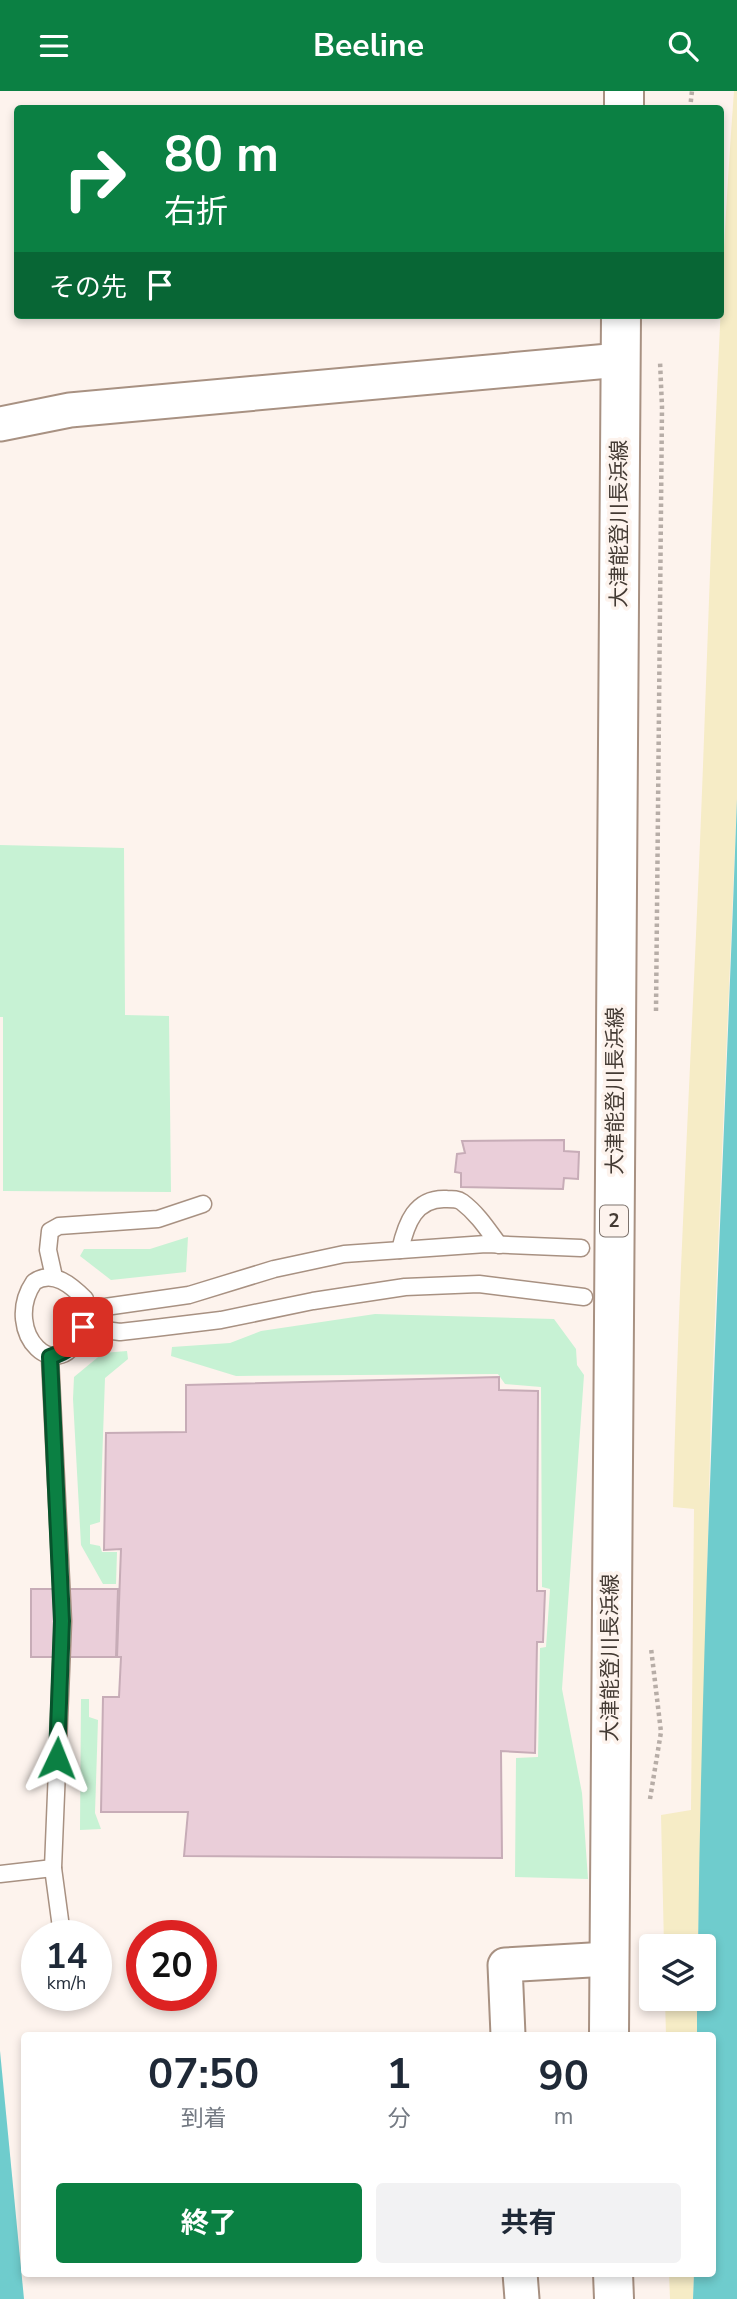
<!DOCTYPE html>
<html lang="ja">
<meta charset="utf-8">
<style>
body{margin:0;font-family:"Nunito Sans","Noto Sans JP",sans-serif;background:#f2f2f3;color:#1f2937;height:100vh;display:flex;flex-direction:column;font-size:26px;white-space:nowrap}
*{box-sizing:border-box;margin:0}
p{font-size:23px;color:#747a83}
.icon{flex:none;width:38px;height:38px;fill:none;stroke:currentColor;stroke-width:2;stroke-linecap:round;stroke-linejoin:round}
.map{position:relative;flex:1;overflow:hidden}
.details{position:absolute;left:21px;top:1941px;width:695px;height:245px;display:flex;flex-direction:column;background:#fff;border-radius:7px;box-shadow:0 4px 10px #0003}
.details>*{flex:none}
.guide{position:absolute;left:14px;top:14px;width:710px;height:214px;border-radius:7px;box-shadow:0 4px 10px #0003;background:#0b8043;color:#fff;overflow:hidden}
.fabs{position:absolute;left:639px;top:1843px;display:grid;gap:14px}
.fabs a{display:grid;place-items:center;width:77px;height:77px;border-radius:7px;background:#fff;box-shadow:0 4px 10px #0003;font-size:35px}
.speed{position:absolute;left:21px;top:1829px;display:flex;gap:14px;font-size:35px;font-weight:700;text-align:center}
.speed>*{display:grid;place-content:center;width:91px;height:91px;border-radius:50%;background:#fff;box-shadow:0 4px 10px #0003;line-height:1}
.speed small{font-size:18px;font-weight:400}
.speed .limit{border:10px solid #d22;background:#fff;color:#111}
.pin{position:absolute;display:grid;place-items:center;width:60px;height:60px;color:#fff;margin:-30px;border-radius:14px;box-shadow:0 4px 10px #0006}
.me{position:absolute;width:77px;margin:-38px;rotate:2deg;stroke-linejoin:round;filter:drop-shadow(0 0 5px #0008)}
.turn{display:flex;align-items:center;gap:24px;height:147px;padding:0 35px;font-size:32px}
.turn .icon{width:91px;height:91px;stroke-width:2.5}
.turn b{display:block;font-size:49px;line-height:60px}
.then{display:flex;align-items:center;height:66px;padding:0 35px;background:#0003;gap:14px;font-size:26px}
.eta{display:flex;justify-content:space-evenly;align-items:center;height:119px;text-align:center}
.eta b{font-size:42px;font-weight:700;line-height:49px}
.primary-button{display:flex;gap:14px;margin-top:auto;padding:14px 35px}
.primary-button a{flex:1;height:80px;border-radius:7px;background:#0b8043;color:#fff;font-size:28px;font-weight:700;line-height:80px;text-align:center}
.primary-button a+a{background:#f2f2f3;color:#1f2937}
header{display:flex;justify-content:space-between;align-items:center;height:91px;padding:0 35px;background:#0b8043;color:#fff;font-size:32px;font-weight:700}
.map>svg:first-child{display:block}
.green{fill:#c7f2d4}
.sand{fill:#f6ecc6}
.water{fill:#6fcccd}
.building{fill:#eaced9;stroke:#c7acb7;stroke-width:2}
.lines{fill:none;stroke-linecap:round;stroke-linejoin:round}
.lane-casing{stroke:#a89182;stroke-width:19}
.street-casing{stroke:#a89182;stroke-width:37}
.primary-casing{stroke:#a89182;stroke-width:42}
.path{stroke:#b7ada7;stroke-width:4.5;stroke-dasharray:3.5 3.5;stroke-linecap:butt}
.lane{stroke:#fff;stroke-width:16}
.street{stroke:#fff;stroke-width:33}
.primary{stroke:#fff;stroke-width:38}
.route-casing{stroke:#07532c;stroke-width:18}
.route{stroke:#0b8043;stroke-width:12}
.labels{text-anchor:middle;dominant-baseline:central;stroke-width:7;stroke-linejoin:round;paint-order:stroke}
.shield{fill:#fdf3ed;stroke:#7c726c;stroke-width:2}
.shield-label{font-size:19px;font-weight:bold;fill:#443b34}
.street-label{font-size:21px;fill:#443b34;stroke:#fdf3ed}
</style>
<header><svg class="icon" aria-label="menu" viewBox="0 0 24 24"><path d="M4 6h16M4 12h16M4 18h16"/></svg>Beeline<svg class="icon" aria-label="search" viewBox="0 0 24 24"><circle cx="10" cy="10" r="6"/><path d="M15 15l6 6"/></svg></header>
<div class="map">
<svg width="737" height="2208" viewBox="0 0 737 2208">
<rect width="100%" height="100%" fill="#fdf3ed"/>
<g class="green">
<polygon points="0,754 124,757 125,924 169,925 171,1101 3,1100 3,926 0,926"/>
<polygon points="188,1146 186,1181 111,1189 80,1165 84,1158 150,1158"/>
<polygon points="375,1223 554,1228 576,1258 577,1274 584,1284 562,1598 582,1702 588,1788 515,1786 516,1667 538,1666 540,1557 546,1556 550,1498 542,1496 541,1296 505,1293 498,1283 236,1285 171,1265 172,1256 230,1252 261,1240"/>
<polygon points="127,1260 128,1268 105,1287 100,1431 90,1434 90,1453 100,1455 102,1461 117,1461 116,1493 103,1493 81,1454 73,1308 74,1286 103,1262"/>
<polygon points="81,1608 89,1608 89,1626 98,1629 95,1722 101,1738 80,1739"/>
</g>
<g class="sand">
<path d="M734 0H737V708L711 1322 698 1855H664L661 1724 691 1719 694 1418 673 1416C678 1202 690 988 699 775 710 515 715 258 734 0Z"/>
<polygon points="665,1908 697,1908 697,1944 666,1944"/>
<polygon points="669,2182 694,2182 693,2208 670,2208"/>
</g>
<g class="water">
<path d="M737 708V2208H693L694 2182H712V1944H697V1908H704V1855H698C703 1472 723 1091 737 708Z"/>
<polygon points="0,1960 24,2208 0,2208"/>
</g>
<g class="building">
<polygon points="564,1049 564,1060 579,1061 578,1088 564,1087 563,1098 461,1096 461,1082 455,1081 457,1063 465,1062 462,1050"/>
<polygon points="499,1286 499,1299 538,1300 537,1500 545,1500 543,1551 537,1551 535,1662 501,1660 502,1767 184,1765 188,1721 101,1721 103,1606 119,1606 121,1566 117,1566 121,1458 104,1459 106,1342 186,1341 186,1294"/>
<polygon points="31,1498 118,1498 116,1566 31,1566"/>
</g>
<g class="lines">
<g class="lane-casing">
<g id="lane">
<path d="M400 1159C406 1133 415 1106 447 1108 453 1108 458 1108 462 1111 478 1123 488 1139 499 1154"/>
<polyline points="54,1186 48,1159 50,1140 59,1135 158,1128 203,1113"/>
<polyline points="84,1219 189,1204 274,1178 344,1163 486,1153 581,1157"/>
<path d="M83 1236 85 1208C72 1195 53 1178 34 1191 0 1241 60 1302 83 1236L120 1241 155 1237 221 1229 313 1210 405 1196 479 1193 584 1206"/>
<polyline points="50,1267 63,1530 53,1777 62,1844"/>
<polyline points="0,1783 53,1777"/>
</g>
</g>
<g class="street-casing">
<g id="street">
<polyline points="0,333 70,319 620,269"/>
<polyline points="508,1944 505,1874 608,1868"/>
<polyline points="520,2182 522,2208"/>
</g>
</g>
<g class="primary-casing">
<g id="primary">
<polyline points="624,18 624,0"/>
<polyline points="609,1944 621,224"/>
<polyline points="613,2182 614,2208"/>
</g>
</g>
<g class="path">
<polyline points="690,18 692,0"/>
<polyline points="656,920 662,316 660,270"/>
<polyline points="650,1708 661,1641 651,1557"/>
</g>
<use href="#lane" class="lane"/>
<use href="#street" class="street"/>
<use href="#primary" class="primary"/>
</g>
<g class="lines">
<g class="route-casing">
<path id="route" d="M57 1667 62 1530 50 1266C67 1260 77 1254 83 1236"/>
</g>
<use href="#route" class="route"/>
</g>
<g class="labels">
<rect class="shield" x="600" y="1114.5" width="28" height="31" rx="5"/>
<g class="shield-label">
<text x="614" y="1130">2</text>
</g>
<g class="street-label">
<text transform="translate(619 433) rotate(-90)">大津能登川長浜線</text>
<text transform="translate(615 1000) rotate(-90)">大津能登川長浜線</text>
<text transform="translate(610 1567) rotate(-90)">大津能登川長浜線</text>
</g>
</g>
</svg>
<div class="fabs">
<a><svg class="icon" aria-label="layers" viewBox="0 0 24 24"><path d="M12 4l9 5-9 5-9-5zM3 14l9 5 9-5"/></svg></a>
</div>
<div class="speed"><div>14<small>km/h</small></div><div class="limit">20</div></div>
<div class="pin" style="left:83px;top:1236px;background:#d93025"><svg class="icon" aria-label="arrive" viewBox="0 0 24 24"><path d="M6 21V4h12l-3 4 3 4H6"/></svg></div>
<svg class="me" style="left:57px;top:1667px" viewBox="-20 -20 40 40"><path d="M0-17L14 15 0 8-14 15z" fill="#0b8043" stroke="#fff" stroke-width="4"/></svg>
<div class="guide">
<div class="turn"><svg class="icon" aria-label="right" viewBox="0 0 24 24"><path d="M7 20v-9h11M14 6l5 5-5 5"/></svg><div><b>80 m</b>右折</div></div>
<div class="then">その先<svg class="icon" aria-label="arrive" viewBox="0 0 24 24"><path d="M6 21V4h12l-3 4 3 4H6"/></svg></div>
</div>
<section class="details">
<div class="eta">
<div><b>07:50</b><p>到着</p></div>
<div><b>1</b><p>分</p></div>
<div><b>90</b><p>m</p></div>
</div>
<div class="primary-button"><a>終了</a><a>共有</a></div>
</section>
</div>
